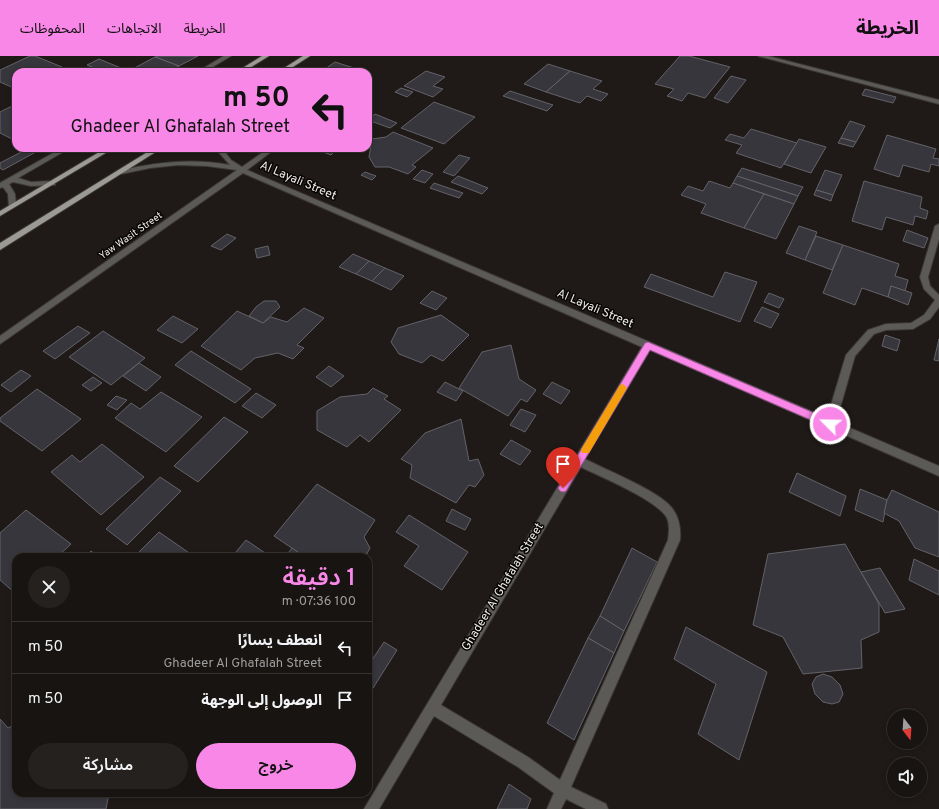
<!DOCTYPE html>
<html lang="ar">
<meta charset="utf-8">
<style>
body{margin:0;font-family:Overpass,"Noto Sans Arabic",sans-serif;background:#24211f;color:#f1f3f6;direction:rtl;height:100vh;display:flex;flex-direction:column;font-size:15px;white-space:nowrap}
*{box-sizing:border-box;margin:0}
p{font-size:13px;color:#9e9e9f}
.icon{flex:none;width:22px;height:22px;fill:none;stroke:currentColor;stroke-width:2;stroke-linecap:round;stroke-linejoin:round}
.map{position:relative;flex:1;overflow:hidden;direction:ltr}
.sheet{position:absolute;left:12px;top:497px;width:360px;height:244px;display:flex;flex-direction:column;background:#171411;border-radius:12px;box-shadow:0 2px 6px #0003,0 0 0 1px #363331;direction:rtl}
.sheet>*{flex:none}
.hud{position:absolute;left:12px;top:12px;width:360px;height:84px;border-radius:12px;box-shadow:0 2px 6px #0003,0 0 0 1px #363331;direction:rtl;background:#f987e8;color:#111;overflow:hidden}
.needle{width:26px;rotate:163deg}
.fabs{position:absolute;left:887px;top:653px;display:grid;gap:8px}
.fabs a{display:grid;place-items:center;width:40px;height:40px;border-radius:50%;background:#171411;box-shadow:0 2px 6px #0003,0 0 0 1px #363331;font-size:20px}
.pin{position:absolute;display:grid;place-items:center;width:34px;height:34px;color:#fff;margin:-41px -17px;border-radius:50% 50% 50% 0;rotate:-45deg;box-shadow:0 0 4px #0007}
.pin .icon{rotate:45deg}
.me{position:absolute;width:44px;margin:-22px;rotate:293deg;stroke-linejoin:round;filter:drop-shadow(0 0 3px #0008)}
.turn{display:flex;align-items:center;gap:14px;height:84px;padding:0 16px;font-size:18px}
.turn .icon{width:52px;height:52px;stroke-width:2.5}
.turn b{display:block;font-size:28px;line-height:34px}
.round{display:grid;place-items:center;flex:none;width:42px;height:42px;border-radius:21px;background:#24211f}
.headline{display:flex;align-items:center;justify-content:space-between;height:68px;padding:0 16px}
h1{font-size:24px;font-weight:600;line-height:30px;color:#f987e8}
.cta{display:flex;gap:8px;margin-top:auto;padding:8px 16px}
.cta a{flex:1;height:46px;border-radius:24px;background:#f987e8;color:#111;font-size:16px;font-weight:600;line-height:46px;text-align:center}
.cta a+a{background:#24211f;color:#f1f3f6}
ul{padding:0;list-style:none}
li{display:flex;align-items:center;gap:12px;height:52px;padding:0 16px;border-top:1px solid #363331}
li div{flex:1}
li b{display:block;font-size:15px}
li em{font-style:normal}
header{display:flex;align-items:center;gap:24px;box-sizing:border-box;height:56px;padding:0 20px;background:#f987e8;color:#111}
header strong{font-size:19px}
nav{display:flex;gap:22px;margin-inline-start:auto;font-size:14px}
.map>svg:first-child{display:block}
.building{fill:#37363c;stroke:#636268}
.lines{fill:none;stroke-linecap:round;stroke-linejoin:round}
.street-casing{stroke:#3c3735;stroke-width:2}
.primary-casing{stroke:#3c3735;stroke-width:2}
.street{fill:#5b5a57;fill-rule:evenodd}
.primary{fill:#9c9a94;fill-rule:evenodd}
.route{fill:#f987e8;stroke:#a25897}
.slow{fill:#f59e0b}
.labels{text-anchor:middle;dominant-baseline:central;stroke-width:3;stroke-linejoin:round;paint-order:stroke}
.far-street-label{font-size:10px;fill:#f0ecea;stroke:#070605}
.street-label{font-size:12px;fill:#f0ecea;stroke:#070605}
</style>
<header>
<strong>الخريطة</strong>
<nav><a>الخريطة</a><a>الاتجاهات</a><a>المحفوظات</a></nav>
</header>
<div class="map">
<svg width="939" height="753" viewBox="0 0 939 753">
<rect width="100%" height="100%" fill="#1f1a17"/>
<g class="building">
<polygon points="30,0 35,0 62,11 52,16 16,16 16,33 0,26 0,14"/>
<polygon points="157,0 198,0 179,10 155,1"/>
<polygon points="680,0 689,0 730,11 705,42 688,37 682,45 667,40 674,33 655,28"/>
<polygon points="155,1 179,10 168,16 127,16"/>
<polygon points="99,3 121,12 112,16 104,16 87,9"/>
<polygon points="335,6 354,12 349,16 333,16 325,13"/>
<polygon points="548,8 570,15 546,36 524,28"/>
<polygon points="426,15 445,21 433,30 443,33 433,41 404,30"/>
<polygon points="570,15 602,25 593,33 608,38 601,45 587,40 580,47 546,36"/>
<polygon points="731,20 746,24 728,47 714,42"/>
<polygon points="401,32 413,36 407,41 395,36"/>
<polygon points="865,33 896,41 893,47 862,39"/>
<polygon points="510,35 553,49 547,55 503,40"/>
<polygon points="434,46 475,61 444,88 401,72"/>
<polygon points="16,48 16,85 0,77 0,56"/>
<polygon points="375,58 397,67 390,72 368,64"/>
<polygon points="850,65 865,70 856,86 841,82"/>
<polygon points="751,73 797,87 781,112 736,97 742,89 725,84 730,78 744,82"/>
<polygon points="393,76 433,92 412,109 416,111 408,118 389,111 375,111 369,101 372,83 386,81"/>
<polygon points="887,79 936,93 933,102 939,103 939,110 931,108 929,116 903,109 899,121 874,113"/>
<polygon points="841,82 856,86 853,91 838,87"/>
<polygon points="799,83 826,91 811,117 784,108"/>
<polygon points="29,92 43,92 3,114 0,112 0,107"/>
<polygon points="328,92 338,92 331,99 323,96"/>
<polygon points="459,99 470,102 454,120 443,116"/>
<polygon points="742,112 803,131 798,140 737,120"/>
<polygon points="422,114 433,118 425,127 413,123"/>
<polygon points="825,114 842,119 833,139 816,134"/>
<polygon points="365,116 376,120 372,124 361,119"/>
<polygon points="458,120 488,132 482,138 451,126"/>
<polygon points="737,120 798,140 794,148 733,127"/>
<polygon points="709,125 730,132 733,127 764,138 744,172 701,157 706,148 681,139 688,130 703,135"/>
<polygon points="864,125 922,141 920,152 928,155 926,163 915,160 913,169 886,161 882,174 852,165"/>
<polygon points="434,127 463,137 459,142 430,132"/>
<polygon points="816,134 833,139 831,145 814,139"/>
<polygon points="764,138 794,148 776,183 744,172"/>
<polygon points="799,170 817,176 805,204 786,197"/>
<polygon points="907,174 928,182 924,192 903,185"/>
<polygon points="227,178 236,182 221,194 211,190"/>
<polygon points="816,180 843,189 832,214 805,204"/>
<polygon points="843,189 899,208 895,220 908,224 905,235 891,230 888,241 862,232 855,249 823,237"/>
<polygon points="268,190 270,199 257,202 255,193"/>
<polygon points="353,198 369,205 356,218 339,211"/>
<polygon points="369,205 385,212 372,225 356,218"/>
<polygon points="385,212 404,220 391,234 372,225"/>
<polygon points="725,216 757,226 740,266 644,231 651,218 713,241"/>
<polygon points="891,230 912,237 908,249 888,241"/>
<polygon points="432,235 447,242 436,254 420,247"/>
<polygon points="769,237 784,243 779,252 764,246"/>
<polygon points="264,245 276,245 280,251 263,267 249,260 256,251"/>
<polygon points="762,251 779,258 771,272 754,265"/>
<polygon points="304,252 324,262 297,289 304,292 293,303 278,297 255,302 241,314 201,290 237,255 263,267 271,261 287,266"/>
<polygon points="441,259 469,279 443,305 431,299 422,307 399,298 391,286 398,272"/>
<polygon points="173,260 198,273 182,287 157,274"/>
<polygon points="78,270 90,277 55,303 43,295"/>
<polygon points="103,275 145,302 111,329 69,301"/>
<polygon points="885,279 900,284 897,295 882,290"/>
<polygon points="939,283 939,305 934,304"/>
<polygon points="511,289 519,323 536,334 527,346 521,343 508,360 459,332 482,296"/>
<polygon points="191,295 251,333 235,347 175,309"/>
<polygon points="139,307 161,321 146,335 123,320"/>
<polygon points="329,310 344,320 331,331 316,321"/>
<polygon points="21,314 31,320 11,336 1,329"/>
<polygon points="93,321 102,327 91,335 82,329"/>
<polygon points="445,326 463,335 456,345 437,336"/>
<polygon points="552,326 570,335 561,348 543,338"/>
<polygon points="373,332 388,340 384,343 401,354 369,386 360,379 347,391 317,374 317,355 340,341 367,338"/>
<polygon points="37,333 81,363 42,395 0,365 0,362"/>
<polygon points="161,336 202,361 166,396 115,362 131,347 140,353"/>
<polygon points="256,337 276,349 262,362 242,350"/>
<polygon points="116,340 127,344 117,354 107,349"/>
<polygon points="521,353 536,359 525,376 510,369"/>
<polygon points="224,361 248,376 198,426 174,410"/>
<polygon points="461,363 469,405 478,403 484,419 475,431 469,429 456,447 410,422 412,409 401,403 425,377"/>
<polygon points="511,384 531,395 520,409 500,398"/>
<polygon points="102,388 144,421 101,459 51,416 72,399 80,406"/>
<polygon points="797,417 846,440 840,460 789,436"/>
<polygon points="160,421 181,435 127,489 106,473"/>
<polygon points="317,428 375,464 364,481 370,492 365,501 305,501 274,480"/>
<polygon points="860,433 887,444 883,466 855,454"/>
<polygon points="892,434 939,456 939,501 915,492 899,465 884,457 887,444"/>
<polygon points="452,453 471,463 465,474 446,465"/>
<polygon points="26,454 71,488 57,501 16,501 16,538 0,524 0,477"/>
<polygon points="409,459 468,496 442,534 404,510 419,490 396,476"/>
<polygon points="159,476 195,501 134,501"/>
<polygon points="246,484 268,499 266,501 244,501 236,496"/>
<polygon points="845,488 879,548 879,576 861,584 862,612 803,618 783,581 753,569 768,498"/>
<polygon points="292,492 305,501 285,501"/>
<polygon points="632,492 657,506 624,575 600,560"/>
<polygon points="91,495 99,501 85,501"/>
<polygon points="914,503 939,515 939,539 909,524"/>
<polygon points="880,512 905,553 885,557 861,516"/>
<polygon points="600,560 624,575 614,597 588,582"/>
<polygon points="686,571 767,616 739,704 698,678 716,628 674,603"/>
<polygon points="588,582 614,597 574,684 547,667"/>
<polygon points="384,586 397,594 368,640 368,610"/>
<polygon points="823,618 832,621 840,629 843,638 839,646 832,648 823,646 815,638 812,628 816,621"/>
<polygon points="0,663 8,672 16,668 16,737 109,737 106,753 0,753"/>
<polygon points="509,728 531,743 527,753 497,753"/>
</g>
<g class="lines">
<g class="street-casing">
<g id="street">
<polygon points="224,0 231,0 204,16 197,16"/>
<polygon points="758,0 768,0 939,44 939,48"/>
<polygon points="62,92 70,92 18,122 31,126 52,125 55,125 55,129 31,130 13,126 9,128 15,138 16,150 12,152 9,152 8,138 3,131 0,132 0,127"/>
<path d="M215 92H222L231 104 242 111 269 92H276L247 114 827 362 846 299 868 274 886 268 911 267 924 259 935 244 924 233 920 221 935 170 939 168V183L928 221 930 230 939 239V251L930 263 913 273 886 274 874 278 855 300 836 366 939 410V420L650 294 585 403C606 414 659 435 672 452 679 461 681 472 680 484L571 731 606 748 608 753H586L566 743 561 753H547L554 737 518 711 434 660 379 753H364L642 291 243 117 0 288V280L237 114 207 110 178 109 150 112 121 118 119 117V115C155 106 193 102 230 109ZM581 411C601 421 657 444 667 462 670 469 669 477 668 484L560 724 528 701 441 649Z"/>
</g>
</g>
<g class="primary-casing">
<g id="primary">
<polygon points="262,0 269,0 243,16 236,16"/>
<polygon points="303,0 310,0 285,16 278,16"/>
<polygon points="106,92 114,92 0,160 0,155"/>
<polygon points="154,92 162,92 0,194 0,187"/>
</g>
</g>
<use href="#street" class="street"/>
<use href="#primary" class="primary"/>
</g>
<polygon class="route" points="648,286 833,365 835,368 833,371 827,371 650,294 566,435 563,436 560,435 558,432 560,429 645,287"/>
<polygon class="slow" points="623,328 627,332 589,397 582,397 581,394 582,392 620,329"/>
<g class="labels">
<g class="far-street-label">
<text transform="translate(131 180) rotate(-35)">Yaw Wasit Street</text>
</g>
<g class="street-label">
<text transform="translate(298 125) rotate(23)">Al Layali Street</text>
<text transform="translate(595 253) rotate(23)">Al Layali Street</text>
<text transform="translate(503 531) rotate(-59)">Ghadeer Al Ghafalah Street</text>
</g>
</g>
</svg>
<div class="fabs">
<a><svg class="needle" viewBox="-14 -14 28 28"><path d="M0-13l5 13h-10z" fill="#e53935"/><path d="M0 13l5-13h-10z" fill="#9e9e9f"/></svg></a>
<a><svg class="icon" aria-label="sound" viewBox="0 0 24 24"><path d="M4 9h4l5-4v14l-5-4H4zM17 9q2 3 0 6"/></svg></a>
</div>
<div class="pin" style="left:563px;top:432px;background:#d93025"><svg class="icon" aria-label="arrive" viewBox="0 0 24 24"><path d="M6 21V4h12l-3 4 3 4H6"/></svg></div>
<svg class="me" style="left:830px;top:368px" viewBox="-20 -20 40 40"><circle r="17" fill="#f987e8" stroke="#fff" stroke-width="3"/><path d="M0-11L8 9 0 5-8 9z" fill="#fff"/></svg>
<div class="hud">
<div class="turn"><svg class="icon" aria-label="left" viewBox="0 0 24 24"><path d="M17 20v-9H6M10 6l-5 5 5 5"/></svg><div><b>50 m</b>Ghadeer Al Ghafalah Street</div></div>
</div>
<section class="sheet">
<div class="headline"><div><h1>1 دقيقة</h1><p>100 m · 07:36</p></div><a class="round"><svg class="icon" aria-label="close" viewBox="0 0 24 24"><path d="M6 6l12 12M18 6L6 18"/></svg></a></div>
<ul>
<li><svg class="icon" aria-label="left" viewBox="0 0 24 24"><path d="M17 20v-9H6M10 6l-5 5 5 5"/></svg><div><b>انعطف يسارًا</b><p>Ghadeer Al Ghafalah Street</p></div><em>50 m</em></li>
<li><svg class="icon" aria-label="arrive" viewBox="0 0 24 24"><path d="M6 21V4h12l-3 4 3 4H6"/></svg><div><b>الوصول إلى الوجهة</b></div><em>50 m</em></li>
</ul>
<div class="cta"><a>خروج</a><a>مشاركة</a></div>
</section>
</div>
